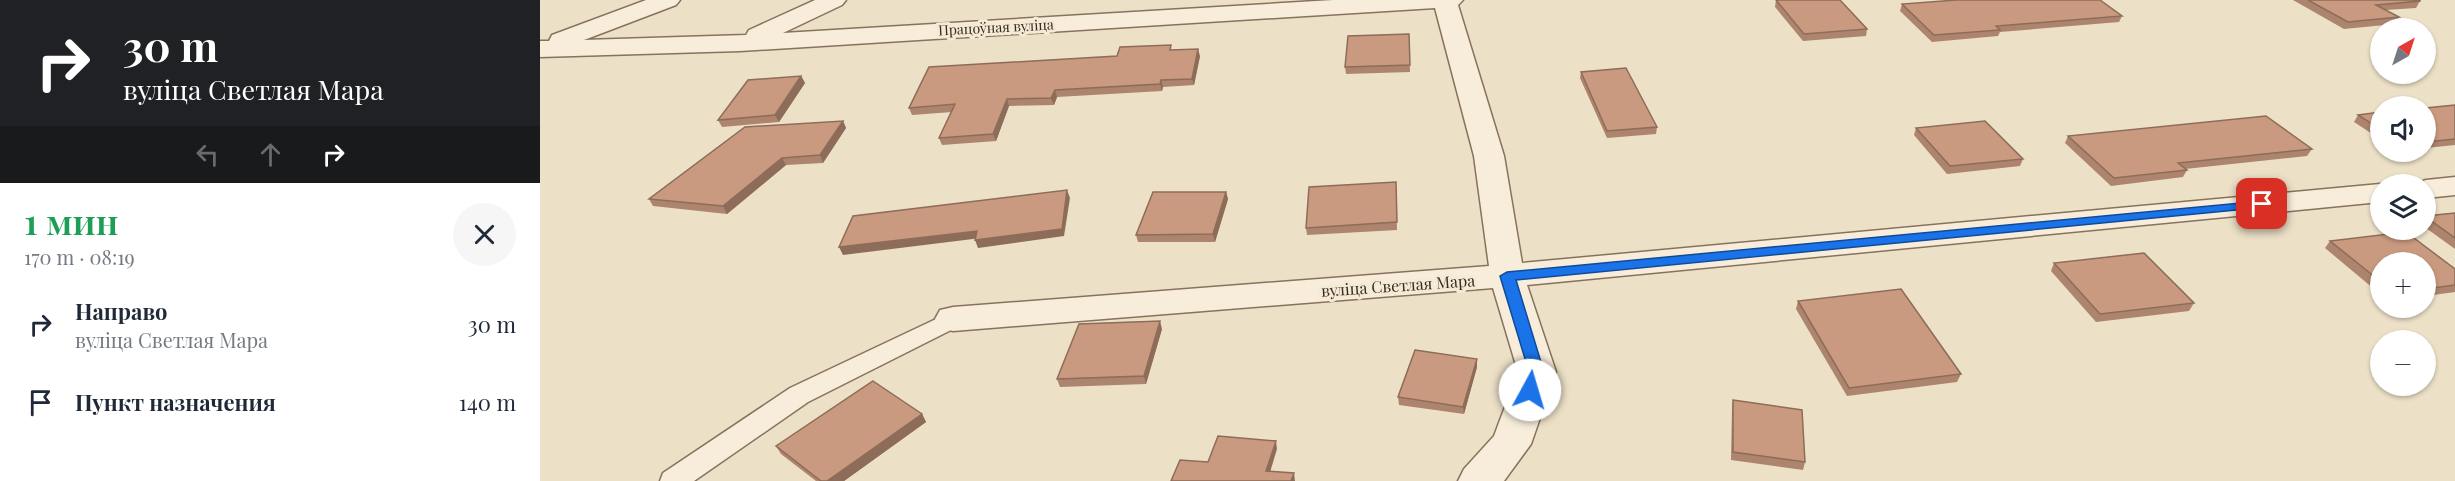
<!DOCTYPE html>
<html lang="ru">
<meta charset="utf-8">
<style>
body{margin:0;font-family:"Playfair Display",serif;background:#f6f6f7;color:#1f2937;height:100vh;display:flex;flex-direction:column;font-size:22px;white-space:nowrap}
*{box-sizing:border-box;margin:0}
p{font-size:20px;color:#747a83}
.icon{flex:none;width:33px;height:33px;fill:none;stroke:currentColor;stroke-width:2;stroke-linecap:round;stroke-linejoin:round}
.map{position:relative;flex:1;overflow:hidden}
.sheet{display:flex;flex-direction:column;background:#fff;width:540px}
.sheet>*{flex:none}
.top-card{background:#202124;color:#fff;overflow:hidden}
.needle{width:39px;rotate:39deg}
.fabs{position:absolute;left:1830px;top:18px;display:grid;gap:12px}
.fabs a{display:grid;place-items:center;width:66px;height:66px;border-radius:50%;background:#fff;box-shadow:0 2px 4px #0004;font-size:30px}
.pin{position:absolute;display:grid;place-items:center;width:51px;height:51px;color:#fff;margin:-26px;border-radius:12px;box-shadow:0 3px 9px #0006}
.me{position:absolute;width:66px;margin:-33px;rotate:6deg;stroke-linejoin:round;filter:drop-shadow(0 0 4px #0008)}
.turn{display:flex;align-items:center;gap:21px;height:126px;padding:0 24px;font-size:27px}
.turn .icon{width:78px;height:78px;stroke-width:2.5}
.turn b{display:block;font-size:42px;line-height:51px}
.lanes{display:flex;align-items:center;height:57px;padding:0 24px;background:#0003;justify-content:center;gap:30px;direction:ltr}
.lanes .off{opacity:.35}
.round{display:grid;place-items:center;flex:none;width:63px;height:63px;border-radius:32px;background:#f6f6f7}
.head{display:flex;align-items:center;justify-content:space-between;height:102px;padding:0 24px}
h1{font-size:36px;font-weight:600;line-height:45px;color:#1e9e55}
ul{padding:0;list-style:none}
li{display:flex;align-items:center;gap:18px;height:78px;padding:0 24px}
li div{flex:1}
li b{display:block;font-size:22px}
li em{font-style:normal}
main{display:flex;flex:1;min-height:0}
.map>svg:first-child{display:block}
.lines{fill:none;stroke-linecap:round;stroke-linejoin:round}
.service-casing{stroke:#87725d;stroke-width:3}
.minor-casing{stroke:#87725d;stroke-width:3}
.service{fill:#f7edda;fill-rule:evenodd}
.minor{fill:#f7edda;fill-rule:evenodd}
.wall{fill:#ad846d}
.shaded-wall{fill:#8d6c59}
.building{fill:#c99a7f;stroke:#8d6c59;stroke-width:1.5}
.route{fill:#1a73e8;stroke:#114b97;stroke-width:1.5}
.labels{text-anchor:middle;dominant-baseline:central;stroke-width:6;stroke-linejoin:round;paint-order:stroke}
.far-street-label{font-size:14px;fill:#382b20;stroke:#f4ead6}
.street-label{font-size:16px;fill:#382b20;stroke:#f4ead6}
</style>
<main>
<section class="sheet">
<div class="top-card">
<div class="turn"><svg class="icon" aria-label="right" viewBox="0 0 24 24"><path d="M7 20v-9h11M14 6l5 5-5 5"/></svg><div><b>30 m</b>вуліца Светлая Мара</div></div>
<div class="lanes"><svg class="icon off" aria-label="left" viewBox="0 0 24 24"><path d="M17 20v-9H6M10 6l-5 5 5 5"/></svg><svg class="icon off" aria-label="ahead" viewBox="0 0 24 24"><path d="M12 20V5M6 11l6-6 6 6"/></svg><svg class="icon" aria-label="right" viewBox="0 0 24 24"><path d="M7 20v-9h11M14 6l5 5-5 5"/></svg></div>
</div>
<div class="head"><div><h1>1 мин</h1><p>170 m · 08:19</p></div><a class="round"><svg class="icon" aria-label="close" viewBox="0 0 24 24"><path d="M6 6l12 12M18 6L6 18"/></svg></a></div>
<ul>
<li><svg class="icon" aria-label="right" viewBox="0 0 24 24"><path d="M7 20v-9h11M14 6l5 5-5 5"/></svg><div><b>Направо</b><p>вуліца Светлая Мара</p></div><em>30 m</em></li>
<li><svg class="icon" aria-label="arrive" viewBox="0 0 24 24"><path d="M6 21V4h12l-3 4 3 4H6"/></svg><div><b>Пункт назначения</b></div><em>140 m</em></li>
</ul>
</section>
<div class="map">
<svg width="1915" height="481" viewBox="0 0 1915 481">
<rect width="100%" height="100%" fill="#ece0c7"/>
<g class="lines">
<g class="service-casing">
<polygon id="service" points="413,311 421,313 424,319 421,325 268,402 154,481 120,481 123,473 250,388"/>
</g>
<g class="minor-casing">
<g id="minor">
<polygon points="106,0 140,0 136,5 44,40 206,35 209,30 275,0 306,0 302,5 243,33 793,0 923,0 918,5 964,156 982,263 1840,184 1843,184 1840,184 1840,202 987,285 1016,372 991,444 964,481 918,481 924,469 954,436 978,372 953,288 413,331 400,328 395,319 400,310 413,307 949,266 934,156 895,8 200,51 0,57 0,41 9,41 12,35"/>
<polygon points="1915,177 1915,195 1886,198 1886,184 1874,184 1886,180"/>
</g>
</g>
<use href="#service" class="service"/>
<use href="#minor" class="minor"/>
</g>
<g class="wall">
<polygon points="1236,0 1327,29 1326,36 1263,41 1235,7"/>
<polygon points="1753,0 1880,0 1880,1 1876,8 1846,10 1859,17 1855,24 1804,29"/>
<polygon points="1362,4 1582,16 1579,22 1460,32 1458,36 1392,42 1360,11"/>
<polygon points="869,34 870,72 806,74 805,67"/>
<polygon points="632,50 660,56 654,85 623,87 622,91 517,97 514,105 469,106 456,141 402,145 399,138 412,112 372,115 369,108"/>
<polygon points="1041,72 1117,127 1116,134 1067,138 1040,78"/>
<polygon points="261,76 265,83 239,122 182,127 178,120"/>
<polygon points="1915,105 1915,145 1886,148 1886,108"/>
<polygon points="1840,112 1840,139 1814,122 1818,115"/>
<polygon points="303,121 306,128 283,163 246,165 187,214 113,206 109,199"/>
<polygon points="1376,128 1483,159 1480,166 1407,174 1374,135"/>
<polygon points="1528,136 1772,149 1767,156 1645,169 1647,170 1643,177 1571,186 1525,143"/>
<polygon points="856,182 857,230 767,235 766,228"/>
<polygon points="686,192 688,199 675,242 598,242 596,235"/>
<polygon points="1915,213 1915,249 1886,228 1886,216"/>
<polygon points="1790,241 1915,269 1915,292 1886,296 1886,262 1840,262 1840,294 1785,248"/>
<polygon points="1514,263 1654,303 1649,311 1556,322 1511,271"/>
<polygon points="1258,301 1421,374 1417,382 1307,396 1256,309"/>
<polygon points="622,329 606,384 520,387 517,379"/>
<polygon points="937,367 924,414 859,405 858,397"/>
<polygon points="1193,400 1265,462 1263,470 1191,460 1192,408"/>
<polygon points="382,414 386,422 304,481 276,481 241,454 236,446"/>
</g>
<g class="shaded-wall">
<polygon points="658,49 660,56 654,85 652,79"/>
<polygon points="261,76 265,83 239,122 235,115"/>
<polygon points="621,80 623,87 622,91 620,84"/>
<polygon points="515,90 517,97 514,105 511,98"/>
<polygon points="467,99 469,106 456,141 453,134"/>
<polygon points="303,121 306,128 283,163 280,155"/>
<polygon points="242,158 246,165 187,214 183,206"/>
<polygon points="527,190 530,198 524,236 438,248 435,240"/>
<polygon points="686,192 688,199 675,242 673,234"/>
<polygon points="437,231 441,238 303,255 299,247"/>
<polygon points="620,321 622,329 606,384 604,376"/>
<polygon points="937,359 937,367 924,414 923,407"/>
<polygon points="382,414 386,422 304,481 287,481"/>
<polygon points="736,441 737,449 728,479 726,471"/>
<polygon points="754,473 755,481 751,481"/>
</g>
<g class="building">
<polygon points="1236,0 1300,0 1327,29 1264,34"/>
<polygon points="1416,0 1560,0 1582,16 1456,26 1460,30 1394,35 1362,4"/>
<polygon points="1768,0 1880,0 1880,1 1836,5 1859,17 1808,22"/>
<polygon points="869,34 870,65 805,67 808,36"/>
<polygon points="631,45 630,50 658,49 652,79 621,80 620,84 515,90 511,98 467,99 453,134 399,138 415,104 369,108 389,67 577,56 580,47"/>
<polygon points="1086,68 1117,127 1067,131 1041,72"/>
<polygon points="261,76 235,115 178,120 208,80"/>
<polygon points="1915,105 1915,139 1886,142 1886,108"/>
<polygon points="1840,112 1840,129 1818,115"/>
<polygon points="1726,116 1772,149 1638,163 1647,170 1574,178 1528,136"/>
<polygon points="303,121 280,155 242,158 183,206 109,199 205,127"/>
<polygon points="1445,121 1483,159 1410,166 1376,128"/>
<polygon points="856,182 857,222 766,228 769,187"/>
<polygon points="527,190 522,229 435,240 437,231 299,247 313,216"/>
<polygon points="613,192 686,192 673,234 596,235"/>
<polygon points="1915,213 1915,238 1886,217 1886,216"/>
<polygon points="1866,232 1915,269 1915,285 1886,289 1886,262 1840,262 1840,281 1790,241"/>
<polygon points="1604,253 1654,303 1560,314 1514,263"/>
<polygon points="1361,289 1421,374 1309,388 1258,301"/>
<polygon points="620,321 604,376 517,379 539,324"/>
<polygon points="875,350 937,359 923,407 858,397"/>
<polygon points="333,381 382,414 287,481 281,481 236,446"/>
<polygon points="1193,400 1262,410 1265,462 1193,452"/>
<polygon points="678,436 736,441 726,471 754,473 751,481 631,481 640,460 668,462"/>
</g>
<polygon class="route" points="1722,201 1727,202 1727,207 976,280 1004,372 996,394 990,396 982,390 989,372 960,276 967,272"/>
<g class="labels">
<g class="far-street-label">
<text transform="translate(456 27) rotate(-3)">Працоўная вуліца</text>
</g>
<g class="street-label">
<text transform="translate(858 285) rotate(-4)">вуліца Светлая Мара</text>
</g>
</g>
</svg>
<div class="fabs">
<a><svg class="needle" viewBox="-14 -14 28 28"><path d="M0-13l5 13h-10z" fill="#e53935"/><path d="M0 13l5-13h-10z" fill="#747a83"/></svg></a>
<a><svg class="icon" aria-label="sound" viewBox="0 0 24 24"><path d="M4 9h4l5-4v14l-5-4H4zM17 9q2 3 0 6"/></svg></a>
<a><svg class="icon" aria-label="layers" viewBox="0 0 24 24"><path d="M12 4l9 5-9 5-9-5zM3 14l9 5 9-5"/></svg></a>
<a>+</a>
<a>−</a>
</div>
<div class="pin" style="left:1722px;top:204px;background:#d93025"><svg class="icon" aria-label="arrive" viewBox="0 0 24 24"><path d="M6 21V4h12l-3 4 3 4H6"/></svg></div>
<svg class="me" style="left:990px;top:390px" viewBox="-20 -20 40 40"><circle r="19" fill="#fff"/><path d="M0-13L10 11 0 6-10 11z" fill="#1a73e8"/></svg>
</div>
</main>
